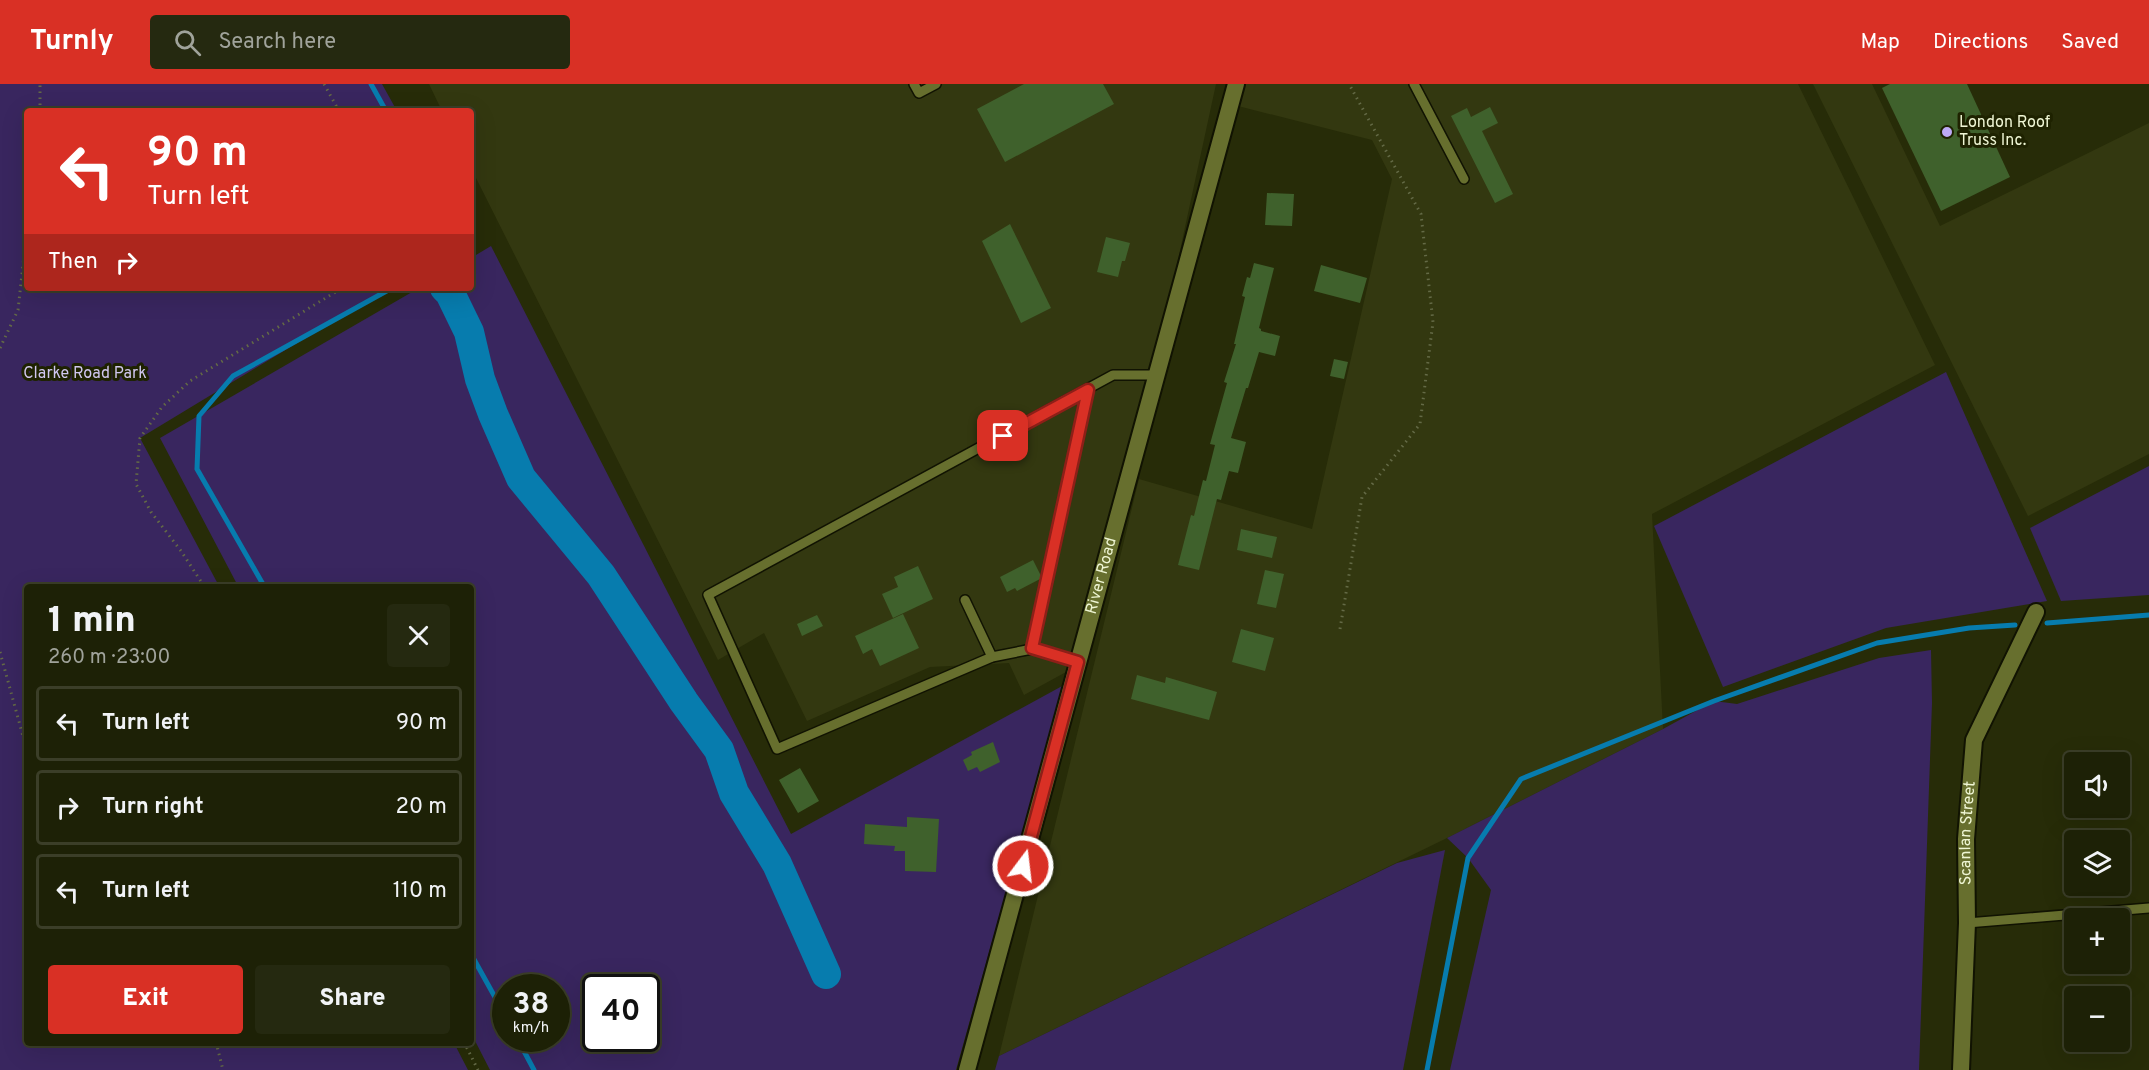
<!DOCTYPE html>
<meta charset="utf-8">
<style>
body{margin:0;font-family:Overpass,sans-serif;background:#252910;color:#f1f3f6;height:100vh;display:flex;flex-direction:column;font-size:22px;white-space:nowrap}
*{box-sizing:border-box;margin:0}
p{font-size:20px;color:#a0a39b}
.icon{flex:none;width:33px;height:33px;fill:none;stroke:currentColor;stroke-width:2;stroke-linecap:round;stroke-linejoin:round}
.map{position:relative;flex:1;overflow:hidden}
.panel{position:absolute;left:24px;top:500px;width:450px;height:462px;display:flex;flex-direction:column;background:#1d2106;border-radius:6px;box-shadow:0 6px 24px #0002,0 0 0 2px #3b3e28}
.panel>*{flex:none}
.top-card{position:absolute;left:24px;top:24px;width:450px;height:183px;border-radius:6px;box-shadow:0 6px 24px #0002,0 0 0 2px #3b3e28;background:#d93025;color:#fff;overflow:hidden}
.fabs{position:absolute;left:2064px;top:668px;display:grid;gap:12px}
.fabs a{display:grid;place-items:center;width:66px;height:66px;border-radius:6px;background:#1d2106;box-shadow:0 6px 24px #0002,0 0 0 2px #3b3e28;font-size:30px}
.speed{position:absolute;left:492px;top:890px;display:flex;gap:12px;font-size:30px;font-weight:700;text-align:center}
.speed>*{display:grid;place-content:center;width:78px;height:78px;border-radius:50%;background:#1d2106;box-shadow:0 6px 24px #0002,0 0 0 2px #3b3e28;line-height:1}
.speed small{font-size:15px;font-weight:400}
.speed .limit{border:3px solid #111;border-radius:9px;background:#fff;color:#111}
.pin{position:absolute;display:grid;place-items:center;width:51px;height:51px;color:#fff;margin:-26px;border-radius:12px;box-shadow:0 3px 9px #0006}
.me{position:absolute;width:66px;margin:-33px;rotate:15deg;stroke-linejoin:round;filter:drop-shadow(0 0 4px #0008)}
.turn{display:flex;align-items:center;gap:21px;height:126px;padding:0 24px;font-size:27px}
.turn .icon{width:78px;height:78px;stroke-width:2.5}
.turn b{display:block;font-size:42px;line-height:51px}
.then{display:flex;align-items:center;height:57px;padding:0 24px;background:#0003;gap:12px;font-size:22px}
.round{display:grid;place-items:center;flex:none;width:63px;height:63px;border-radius:6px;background:#252910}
.summary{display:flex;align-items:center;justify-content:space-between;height:102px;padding:0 24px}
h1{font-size:36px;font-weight:800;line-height:45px}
.cta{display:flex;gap:12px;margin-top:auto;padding:12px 24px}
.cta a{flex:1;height:69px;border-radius:6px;background:#d93025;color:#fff;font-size:24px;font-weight:800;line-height:69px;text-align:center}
.cta a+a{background:#252910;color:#f1f3f6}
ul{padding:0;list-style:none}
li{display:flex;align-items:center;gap:18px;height:75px;margin:0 12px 9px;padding:0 12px;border:3px solid #3b3e28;border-radius:6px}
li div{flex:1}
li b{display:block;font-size:22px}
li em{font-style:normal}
header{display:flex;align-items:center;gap:36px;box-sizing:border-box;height:84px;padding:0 30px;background:#d93025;color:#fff}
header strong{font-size:28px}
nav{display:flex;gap:33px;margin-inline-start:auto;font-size:21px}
.search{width:420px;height:54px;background:#252910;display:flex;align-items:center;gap:15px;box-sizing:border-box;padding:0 21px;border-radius:6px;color:#a0a39b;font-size:22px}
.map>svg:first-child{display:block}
.built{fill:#333810}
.green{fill:#39265f;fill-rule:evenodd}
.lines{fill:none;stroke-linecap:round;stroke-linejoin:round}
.stream{stroke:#077cae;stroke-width:5}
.river{stroke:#077cae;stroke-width:30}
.building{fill:#3f612c}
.service-casing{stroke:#111302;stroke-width:12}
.minor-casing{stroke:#111302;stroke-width:20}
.tertiary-casing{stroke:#111302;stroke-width:20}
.path{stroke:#646a46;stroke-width:3;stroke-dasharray:1.5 4.5;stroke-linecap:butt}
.service{stroke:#676f2e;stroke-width:9}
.minor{stroke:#676f2e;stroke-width:16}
.tertiary{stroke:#676f2e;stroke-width:16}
.route-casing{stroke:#8d1f18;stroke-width:15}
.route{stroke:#d93025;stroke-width:10}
.poi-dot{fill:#bda9f5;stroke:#1e2200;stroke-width:2}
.labels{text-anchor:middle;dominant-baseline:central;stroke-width:6;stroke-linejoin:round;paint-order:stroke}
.poi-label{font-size:16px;fill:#eff6d4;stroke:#1e2200;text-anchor:start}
.park-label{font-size:16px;fill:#d1c7f1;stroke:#1e2200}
.street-label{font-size:16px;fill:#eff6d4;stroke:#1e2200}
</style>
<header>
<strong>Turnly</strong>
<div class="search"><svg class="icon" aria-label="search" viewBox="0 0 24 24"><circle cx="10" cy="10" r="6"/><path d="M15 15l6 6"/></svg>Search here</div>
<nav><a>Map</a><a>Directions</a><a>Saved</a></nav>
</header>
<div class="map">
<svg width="2149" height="986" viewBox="0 0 2149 986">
<rect width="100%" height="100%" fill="#272c08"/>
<g class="built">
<polygon points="429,0 1216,0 1166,231 1066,588 1024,611 1009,579 930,583 807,637 764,549 718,576 471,84 471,27 442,27"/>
<polygon points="1244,0 1798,0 1935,281 1652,430 1663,645 1447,754 999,972 1139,395 1312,445 1392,95 1372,56 1238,22"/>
<polygon points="1813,0 1872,0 1940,142 2149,39 2149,370 2028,432"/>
</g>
<g class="green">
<polygon points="0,0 382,0 397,27 27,27 27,204 388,204 140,354 219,502 27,502 27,958 454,959 468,986 0,986"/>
<path d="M491 162 791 750 1064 601 956 986H490L471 949V502H238L160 354 419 204H471V174ZM506 903H556V954H506ZM596 903H646V954H596Z"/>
<polygon points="1946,288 2047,517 1886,544 1723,603 1654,442"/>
<polygon points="2149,382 2149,511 2061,517 2030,444"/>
<polygon points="1931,566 1932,619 1919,986 1450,986 1491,806 1468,774 1447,754 1663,645 1714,617 1737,620 1879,574"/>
<polygon points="1445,766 1403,986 995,986 999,972 1397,779"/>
</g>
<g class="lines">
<g class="stream">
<polyline points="371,0 386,27"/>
<polyline points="264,502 197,385 199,332 233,292 392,204"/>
<polyline points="2047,539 2149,531"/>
<polyline points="471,870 506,933"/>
<polyline points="517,954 534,986"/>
<polyline points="1427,986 1468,774 1521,695 1714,617 1877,559 1969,544 2015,541"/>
</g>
<polyline class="river" points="445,204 450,209 469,248 480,295 493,330 521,394 601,491 684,618 719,666 734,709 777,780 826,890"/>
</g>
<g class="building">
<polygon points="1024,0 1103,0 1114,20 1005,78 977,25"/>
<polygon points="1890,0 1967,0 2010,93 1941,127 1882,4"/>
<polygon points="1490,23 1498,39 1482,47 1513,110 1495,119 1451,32 1467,24 1471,33"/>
<polygon points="1267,109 1294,110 1292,142 1265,141"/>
<polygon points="1010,140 1051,224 1021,239 982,157"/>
<polygon points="1106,153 1130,159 1125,177 1122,177 1118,193 1097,188"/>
<polygon points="1254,179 1274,184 1259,244 1261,245 1261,247 1280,252 1275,272 1259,268 1248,304 1246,304 1231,354 1246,358 1238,389 1229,387 1221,416 1217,415 1199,486 1178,481 1191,431 1194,432 1203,396 1206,397 1215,361 1210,360 1227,299 1224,298 1236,260 1234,260 1245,213 1242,212 1247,193 1250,194"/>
<polygon points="1321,181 1367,194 1360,219 1314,207"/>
<polygon points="1334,275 1348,278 1344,295 1330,292"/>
<polygon points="1241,445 1277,453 1272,474 1237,466"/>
<polygon points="1033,476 1041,492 1040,495 1017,507 1015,504 1007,508 1000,493"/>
<polygon points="918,482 933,515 893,534 882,510 898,503 894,493"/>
<polygon points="1265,486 1284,490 1276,524 1257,520"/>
<polygon points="903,530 919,564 880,582 872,565 863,570 855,552"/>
<polygon points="817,531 823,542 802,552 797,540"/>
<polygon points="1241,545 1274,554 1265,587 1232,578"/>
<polygon points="1137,591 1165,599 1166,593 1217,608 1209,636 1131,615"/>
<polygon points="993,658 1000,678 980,688 977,683 968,687 963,676 972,671 971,668"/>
<polygon points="800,684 819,717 798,729 779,696"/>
<polygon points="907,733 939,735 936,788 905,787 905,767 894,767 895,762 864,760 865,740 907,743"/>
</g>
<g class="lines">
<g class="service-casing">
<g id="service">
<polyline points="914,0 919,9 936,0"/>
<polyline points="1414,0 1464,95"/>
<polyline points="965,516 992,573"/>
<polyline points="1032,565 1088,306"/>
<polyline points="1078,578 1032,565 992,573 777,665 708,511 1113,291 1157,291"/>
<polyline points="1967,839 2149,824"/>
</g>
</g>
<g class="minor-casing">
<g id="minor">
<path id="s1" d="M1961 986 1967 839 1966 755 1974 656 2036 528"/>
</g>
</g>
<g class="tertiary-casing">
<g id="tertiary">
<path id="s2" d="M967 986 1236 0"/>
</g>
</g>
<g class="path">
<polyline points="324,0 339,27"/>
<polyline points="40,27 40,0"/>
<polyline points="0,264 18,226 27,145"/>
<polyline points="204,502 181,467 151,428 136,400 140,354 162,323 190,297 342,204"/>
<polyline points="1340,545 1362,413 1420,340 1433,238 1421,130 1349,0"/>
<polyline points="0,568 27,667"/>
<polyline points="216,958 223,986"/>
<polyline points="464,958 478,986"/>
</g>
<use href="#service" class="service"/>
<use href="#minor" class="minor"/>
<use href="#tertiary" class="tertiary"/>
</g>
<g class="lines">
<g class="route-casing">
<polyline id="route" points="1003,352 1088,306 1032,564 1078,578 1023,782"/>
</g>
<use href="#route" class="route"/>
</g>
<circle class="poi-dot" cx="1947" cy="48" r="6"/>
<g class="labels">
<g class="poi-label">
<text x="1959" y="39">London Roof<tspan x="1959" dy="18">Truss Inc.</tspan></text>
</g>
<g class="park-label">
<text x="85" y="290">Clarke Road Park</text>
</g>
<g class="street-label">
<text stroke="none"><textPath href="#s2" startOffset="512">River Road</textPath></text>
<text stroke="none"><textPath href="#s1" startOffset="237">Scanlan Street</textPath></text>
</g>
</g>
</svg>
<div class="fabs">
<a><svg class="icon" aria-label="sound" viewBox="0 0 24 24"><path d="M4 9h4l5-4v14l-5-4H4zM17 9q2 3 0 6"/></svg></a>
<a><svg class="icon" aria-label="layers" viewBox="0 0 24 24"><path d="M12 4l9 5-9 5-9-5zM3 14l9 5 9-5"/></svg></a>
<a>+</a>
<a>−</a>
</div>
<div class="speed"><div>38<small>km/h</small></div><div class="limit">40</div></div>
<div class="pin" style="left:1003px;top:352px;background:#d93025"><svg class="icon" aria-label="arrive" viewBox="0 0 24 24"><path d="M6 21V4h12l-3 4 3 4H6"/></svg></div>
<svg class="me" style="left:1023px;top:782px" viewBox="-20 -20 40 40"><circle r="17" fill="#d93025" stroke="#fff" stroke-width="3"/><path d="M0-11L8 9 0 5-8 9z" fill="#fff"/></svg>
<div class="top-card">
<div class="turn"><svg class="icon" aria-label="left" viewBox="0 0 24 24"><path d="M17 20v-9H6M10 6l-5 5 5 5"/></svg><div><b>90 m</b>Turn left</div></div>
<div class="then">Then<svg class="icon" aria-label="right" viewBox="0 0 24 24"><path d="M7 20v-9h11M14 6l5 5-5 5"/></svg></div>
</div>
<section class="panel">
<div class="summary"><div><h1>1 min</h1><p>260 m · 23:00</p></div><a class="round"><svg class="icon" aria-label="close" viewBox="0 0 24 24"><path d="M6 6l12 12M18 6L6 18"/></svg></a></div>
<ul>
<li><svg class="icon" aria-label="left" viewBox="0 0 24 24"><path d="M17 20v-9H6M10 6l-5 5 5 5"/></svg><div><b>Turn left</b></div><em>90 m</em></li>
<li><svg class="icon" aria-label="right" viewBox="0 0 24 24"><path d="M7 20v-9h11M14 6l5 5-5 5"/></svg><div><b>Turn right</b></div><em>20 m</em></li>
<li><svg class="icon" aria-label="left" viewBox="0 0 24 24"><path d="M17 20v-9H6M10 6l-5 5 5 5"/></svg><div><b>Turn left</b></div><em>110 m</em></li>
</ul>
<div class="cta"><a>Exit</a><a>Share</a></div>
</section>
</div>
